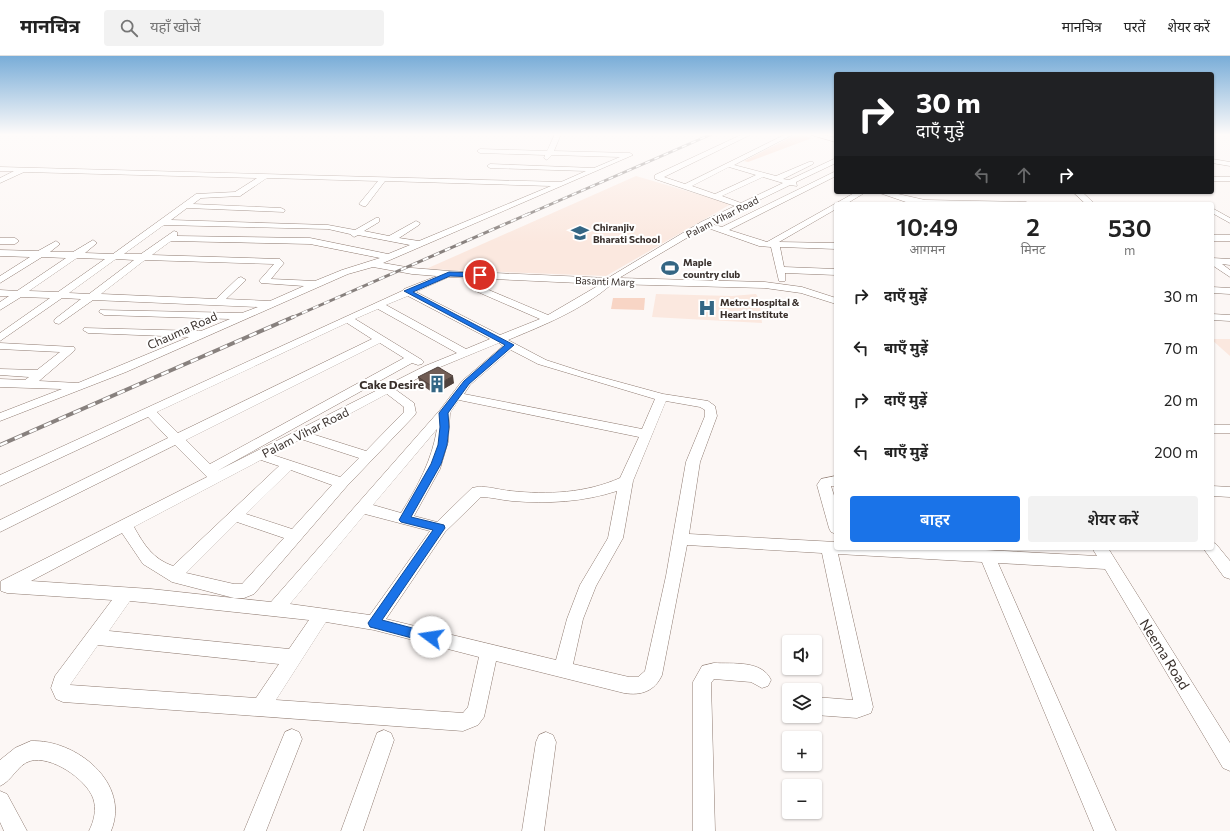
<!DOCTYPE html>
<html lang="hi">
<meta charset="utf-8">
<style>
body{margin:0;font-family:Commissioner,"Noto Sans Devanagari",sans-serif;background:#f2f2f2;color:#222;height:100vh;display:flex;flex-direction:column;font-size:15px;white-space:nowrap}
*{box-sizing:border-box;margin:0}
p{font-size:13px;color:#767676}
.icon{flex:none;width:22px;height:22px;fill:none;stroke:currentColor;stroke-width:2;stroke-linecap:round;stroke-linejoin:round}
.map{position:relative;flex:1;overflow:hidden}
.side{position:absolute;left:834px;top:146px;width:380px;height:348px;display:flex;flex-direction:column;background:#fff;border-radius:4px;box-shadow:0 1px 3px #0004}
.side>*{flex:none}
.top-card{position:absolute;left:834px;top:16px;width:380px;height:122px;border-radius:4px;box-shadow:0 1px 3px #0004;background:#202124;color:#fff;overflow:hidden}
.tools{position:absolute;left:782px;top:579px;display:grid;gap:8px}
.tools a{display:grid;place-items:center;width:40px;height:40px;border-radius:4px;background:#fff;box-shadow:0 1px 3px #0004;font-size:20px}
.pin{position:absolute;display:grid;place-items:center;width:34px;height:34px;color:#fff;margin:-17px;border:2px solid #fff;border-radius:50%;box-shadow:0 1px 4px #0007}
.me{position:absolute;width:44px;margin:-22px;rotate:284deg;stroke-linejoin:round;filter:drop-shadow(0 0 3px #0008)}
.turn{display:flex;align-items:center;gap:14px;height:84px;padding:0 16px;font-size:18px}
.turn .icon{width:52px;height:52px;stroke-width:2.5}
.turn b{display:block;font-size:28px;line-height:34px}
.lanes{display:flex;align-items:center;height:38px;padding:0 16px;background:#0003;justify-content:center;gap:20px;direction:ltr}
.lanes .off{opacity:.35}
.eta{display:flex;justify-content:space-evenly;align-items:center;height:68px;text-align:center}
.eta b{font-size:24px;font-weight:600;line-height:28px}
.cta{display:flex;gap:8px;margin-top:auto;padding:8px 16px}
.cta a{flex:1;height:46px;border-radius:4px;background:#1a73e8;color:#fff;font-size:16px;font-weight:600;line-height:46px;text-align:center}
.cta a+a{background:#f2f2f2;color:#222}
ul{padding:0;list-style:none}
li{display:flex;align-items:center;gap:12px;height:52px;padding:0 16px}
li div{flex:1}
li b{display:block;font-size:15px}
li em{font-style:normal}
header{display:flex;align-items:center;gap:24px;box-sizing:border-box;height:56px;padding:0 20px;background:#fff;border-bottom:1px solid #e0e0e0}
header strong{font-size:19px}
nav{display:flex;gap:22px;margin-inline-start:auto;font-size:14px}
.search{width:280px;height:36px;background:#f2f2f2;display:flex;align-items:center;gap:10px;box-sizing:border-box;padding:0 14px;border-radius:4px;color:#767676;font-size:15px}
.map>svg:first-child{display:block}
.built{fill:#fbe8df}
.green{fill:#f8d5c5}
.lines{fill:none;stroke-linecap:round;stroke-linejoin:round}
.minor-casing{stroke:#8f7b71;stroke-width:1}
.minor{fill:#fff;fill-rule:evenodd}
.rail-far2-casing{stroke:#88817e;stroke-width:2.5}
.rail-far1-casing{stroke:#88817e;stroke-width:3}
.rail-casing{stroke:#88817e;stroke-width:4}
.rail-far2{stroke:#fff;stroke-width:1.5;stroke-dasharray:5;stroke-linecap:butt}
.rail-far1{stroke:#fff;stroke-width:2;stroke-dasharray:6;stroke-linecap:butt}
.rail{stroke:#fff;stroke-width:2.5;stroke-dasharray:8;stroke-linecap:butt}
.wall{fill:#615049}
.shaded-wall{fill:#4f413c}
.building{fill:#715d55;stroke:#4f413c}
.route{fill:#1a73e8;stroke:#114b97}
.labels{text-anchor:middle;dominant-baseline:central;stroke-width:4;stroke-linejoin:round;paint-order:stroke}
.far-street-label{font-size:10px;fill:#39302c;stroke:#fff}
.far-poi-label{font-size:10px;font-weight:bold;fill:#39302c;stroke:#fff;text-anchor:start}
.street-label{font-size:12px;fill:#39302c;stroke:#fff}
.poi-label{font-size:12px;font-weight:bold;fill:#39302c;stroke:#fff;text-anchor:end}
.near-street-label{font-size:14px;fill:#39302c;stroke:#fff}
</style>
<header>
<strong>मानचित्र</strong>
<div class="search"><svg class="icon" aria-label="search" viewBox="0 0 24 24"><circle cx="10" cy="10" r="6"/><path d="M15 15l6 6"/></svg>यहाँ खोजें</div>
<nav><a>मानचित्र</a><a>परतें</a><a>शेयर करें</a></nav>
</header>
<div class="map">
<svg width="1230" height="775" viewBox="0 0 1230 775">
<rect width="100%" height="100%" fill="#fcf7f5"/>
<g class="built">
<polygon points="636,120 731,148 606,220 426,213"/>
<polygon points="656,238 732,240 756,238 760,245 777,247 776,250 769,253 760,251 762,267 652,261"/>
<polygon points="1212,283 1230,283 1230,300 1212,284"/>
</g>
<g class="green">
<polygon points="797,78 812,82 748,106 744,105"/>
<polygon points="613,242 645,242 644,254 611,253"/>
</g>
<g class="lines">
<g class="minor-casing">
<g id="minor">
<path d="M555 78H561L554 95 630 97 633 99 383 207 412 212 449 215 608 222 701 166 735 150 655 123V119L743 78H752L664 121 685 128 786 78H794L734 109 776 120 809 106H813V108L783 123 789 124 836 102V107L796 126 797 130 790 129 749 149V153L742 152 711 168 722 171 836 115V120L729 174 767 186 856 136H866L846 148H836V153L779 186 836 187V193L780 191 784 211 836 213V219L785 217V225H779L771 191 759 190 708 172 707 170 619 222 765 226 802 231 836 242V248L801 237 765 232 612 228C582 254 544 269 508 284L546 304 586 317 663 338 708 345 715 350 717 360 700 406 689 478 836 486V492H948L1097 500 1092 492H1108L1230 687V715L1223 712 1105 513 998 507 1116 775H1094L982 506 838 498 873 651 871 657 857 662 815 659V641L853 644 822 497 687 489 662 619C655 635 641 640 624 637L496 605 484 661 478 669 463 675 63 646 56 643 51 632 55 620 112 544 7 537 1 535V525L207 421 175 389 0 476V464L168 382 148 361 0 430V419L402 235 404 233 437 220 412 218 373 211 348 218 126 316 0 365V357L62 333 0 331V323L25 324 29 321 0 319V313L37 314 60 296 0 293V287L74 291 75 293 74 295 39 325 78 327 189 281 88 277 83 274 84 272 201 275 230 263 104 259 99 256 100 254 242 257 258 251 93 244 59 268 55 267 54 265 55 263 81 243 62 242 0 285V277L50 242 21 241 0 254V246L9 240H0V234L17 235 66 202 42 201 0 227V220L30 201 0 200V194L38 195 56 185 60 188 50 196H73L93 184 97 187 85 197 113 198 196 138 235 136 257 122 24 116 0 127V122L14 115H0V111L561 126 586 115 490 112 487 110 490 108 594 112 620 101 552 99 547 104 544 102 545 99 480 97 477 95 480 93 547 95ZM729 111 756 119 715 138 692 130ZM763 121 783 127 741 147 722 140ZM267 122 378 125 359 148 363 150H366L385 125 551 130 419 185 399 182 419 169 420 167 416 165 389 180 364 175 379 166V162H376L355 174 328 169 171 164 187 152 284 156 285 154 281 152 193 148 201 142 240 140ZM164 169 328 173 350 178 354 181 358 179 410 189 388 198 310 182 177 180V176L174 175 141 198H124ZM171 185 310 188 380 202 342 214 315 225 271 223 284 207 280 203 152 199ZM77 202 105 203 58 236 29 235ZM116 203 134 204 89 238 69 237ZM145 204 274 208 259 225 261 227 304 230 270 245 226 243 246 224 241 221 238 222 216 243 101 238ZM449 221 601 228 548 259 477 229H471L469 231 471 233 540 263 500 279 416 236ZM408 240 490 283 466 293 386 249ZM378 253 457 297 425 310 217 415 412 307 418 309 422 308 424 306 422 304 355 263ZM347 267 372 283 178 377 157 356ZM380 287 404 302 210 408 186 384ZM499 287 503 290 462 325 440 354 271 546 151 533 31 525 122 477 143 508 172 526 234 542H244L254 538 347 430 414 360 416 357 414 347 396 334 433 314ZM511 294 538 308 655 343 642 373 464 338 470 329ZM387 338 404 351V356L366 395 312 378ZM459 344 639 381 620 422C586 437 548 439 511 435 499 434 489 430 477 431L472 432 437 466 414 460 440 413 448 386 450 357ZM666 345 700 351 705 354V360L686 406 666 520 645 615 638 621H629L573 608 583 563 596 530 623 482 633 425ZM437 373C432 404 418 430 401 457L373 449ZM301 383 359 402 340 421 273 399ZM261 404 279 410 173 510C153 503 144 489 134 471ZM291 414 332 429 292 473 246 458ZM617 435 608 482 580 529 567 563 556 604 386 563 445 476 481 441C491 441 501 444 512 445 548 448 583 446 617 435ZM365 458 430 475 370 559 290 548ZM237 466 284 482 242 528H234L186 517ZM130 545 151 547 309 564 289 593 109 575ZM326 566 374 574 479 601 468 651 463 657 276 644ZM98 589 279 608 256 642 70 629Z"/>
<polygon points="808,78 820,78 836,82 836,86"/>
<polygon points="1212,103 1230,106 1230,110 1212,107"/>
<rect x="1212" y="121" width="18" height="4"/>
<polygon points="877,136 889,136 925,144 1026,146 1030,148 922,148 906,146"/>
<polygon points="1073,136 1082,136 1095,148 1086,148"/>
<polygon points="1212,152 1230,162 1230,167 1212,157"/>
<rect x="1212" y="179" width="18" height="6"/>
<polygon points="0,182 15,182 19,185 15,188 0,188"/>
<polygon points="1212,202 1230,203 1230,209 1222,208 1230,214 1230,221 1212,209"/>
<polygon points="1212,231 1230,232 1230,238 1212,237"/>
<polygon points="1212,258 1230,259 1230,265 1212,264"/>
<rect x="1212" y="369" width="18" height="8"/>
<polygon points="836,420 836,430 831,430 836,446 836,478 831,476 829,472 817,429 821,423"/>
<polygon points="1212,430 1230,431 1230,441 1212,440"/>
<polygon points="1212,486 1216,488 1230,505 1230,523 1224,521 1203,492 1212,492"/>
<path d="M714 607C733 608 762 604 771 624L768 630 762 632 751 626 714 623 711 627 715 775H693V626L702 610Z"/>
<polygon points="292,673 299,676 302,683 266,775 244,775 285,676"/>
<polygon points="384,674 391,677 394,684 363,775 341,775 377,677"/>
<polygon points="546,676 553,679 556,686 544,775 522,775 536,686 539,679"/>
<path d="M31 685C76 683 131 727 111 775H89C94 765 97 753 93 742 86 723 51 699 30 705 17 709 12 725 0 730V704L15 692Z"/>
<polygon points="0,735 7,738 27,775 4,775 0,766"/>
</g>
</g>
<use href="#minor" class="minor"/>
<g class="rail-far2-casing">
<polyline id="rail-far2" points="526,159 712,78"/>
</g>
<g class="rail-far1-casing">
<polyline id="rail-far1" points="291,262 528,158"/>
</g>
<g class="rail-casing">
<polyline id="rail" points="0,389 293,261"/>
</g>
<use href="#rail-far2" class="rail-far2"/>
<use href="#rail-far1" class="rail-far1"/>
<use href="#rail" class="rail"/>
</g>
<polygon class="wall" points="418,321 454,327 435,338 420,328"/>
<polygon class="shaded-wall" points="453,320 454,327 435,338 433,331"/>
<polygon class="building" points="438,311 453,320 433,331 418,321"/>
<linearGradient id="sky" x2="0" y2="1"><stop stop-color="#79add8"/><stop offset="0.42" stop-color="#fefbfa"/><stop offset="1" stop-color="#fefbfa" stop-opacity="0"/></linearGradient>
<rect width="1230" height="187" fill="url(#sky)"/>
<polygon class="route" points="449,216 480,217 483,219 480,221 450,220 413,236 514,289 469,328 448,357 449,371 447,389 441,408 411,461 444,469 445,472 382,564 435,578 437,581 435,585 431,587 374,572 370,571 368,567 433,474 401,466 399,464 431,408 438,389 440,371 439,357 464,325 505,289 404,235"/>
<defs>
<g id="school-bare" transform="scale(1.38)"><path d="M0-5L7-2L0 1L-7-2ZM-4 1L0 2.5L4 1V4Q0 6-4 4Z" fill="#346684" stroke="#fff" stroke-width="2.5" paint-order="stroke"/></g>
<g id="stadium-bare" transform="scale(1.38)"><path d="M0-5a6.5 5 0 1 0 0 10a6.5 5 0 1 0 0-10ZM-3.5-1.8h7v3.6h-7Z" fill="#346684" stroke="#fff" stroke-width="2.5" paint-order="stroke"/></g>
<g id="hospital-bare" transform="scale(1.38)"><path d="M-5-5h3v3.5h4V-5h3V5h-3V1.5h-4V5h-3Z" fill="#346684" stroke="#fff" stroke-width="2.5" paint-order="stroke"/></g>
<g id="building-bare" transform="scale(1.38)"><path d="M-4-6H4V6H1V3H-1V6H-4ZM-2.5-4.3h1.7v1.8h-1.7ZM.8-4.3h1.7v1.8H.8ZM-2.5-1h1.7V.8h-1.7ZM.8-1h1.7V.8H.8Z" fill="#346684" stroke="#fff" stroke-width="2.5" paint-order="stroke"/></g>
</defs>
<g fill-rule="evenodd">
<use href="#school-bare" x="580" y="177"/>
<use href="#stadium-bare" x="670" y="212"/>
<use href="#hospital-bare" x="707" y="252"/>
<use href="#building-bare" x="437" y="328"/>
</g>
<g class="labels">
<g class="far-street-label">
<text transform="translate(722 161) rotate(-27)">Palam Vihar Road</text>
<text transform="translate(605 225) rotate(2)">Basanti Marg</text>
</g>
<g class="far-poi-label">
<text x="593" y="171">Chiranjiv<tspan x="593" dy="12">Bharati School</tspan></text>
<text x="683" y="206">Maple<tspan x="683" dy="12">country club</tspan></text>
<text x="720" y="246">Metro Hospital &amp;<tspan x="720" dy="12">Heart Institute</tspan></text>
</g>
<g class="street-label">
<text transform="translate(182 274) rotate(-24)">Chauma Road</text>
<text transform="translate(305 376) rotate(-27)">Palam Vihar Road</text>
</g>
<g class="poi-label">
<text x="424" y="328">Cake Desire</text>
</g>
<g class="near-street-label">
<text transform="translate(1165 598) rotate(58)">Neema Road</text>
</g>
</g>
</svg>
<div class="tools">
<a><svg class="icon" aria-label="sound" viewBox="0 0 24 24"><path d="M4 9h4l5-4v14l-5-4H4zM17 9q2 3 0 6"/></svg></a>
<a><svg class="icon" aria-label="layers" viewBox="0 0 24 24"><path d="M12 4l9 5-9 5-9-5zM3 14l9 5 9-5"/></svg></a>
<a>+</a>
<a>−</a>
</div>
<div class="pin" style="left:480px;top:219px;background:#d93025"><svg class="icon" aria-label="arrive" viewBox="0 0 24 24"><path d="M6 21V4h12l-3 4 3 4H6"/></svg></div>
<svg class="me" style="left:431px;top:581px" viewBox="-20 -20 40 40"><circle r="19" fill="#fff"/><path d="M0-13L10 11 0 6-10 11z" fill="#1a73e8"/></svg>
<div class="top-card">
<div class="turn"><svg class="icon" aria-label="right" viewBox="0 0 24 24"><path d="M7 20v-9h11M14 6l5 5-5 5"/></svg><div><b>30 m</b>दाएँ मुड़ें</div></div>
<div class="lanes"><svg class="icon off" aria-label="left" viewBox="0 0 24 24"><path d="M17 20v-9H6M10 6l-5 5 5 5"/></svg><svg class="icon off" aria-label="ahead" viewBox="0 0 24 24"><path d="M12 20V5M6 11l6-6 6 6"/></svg><svg class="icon" aria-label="right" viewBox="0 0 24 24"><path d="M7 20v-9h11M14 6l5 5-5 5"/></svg></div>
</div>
<section class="side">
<div class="eta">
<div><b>10:49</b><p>आगमन</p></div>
<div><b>2</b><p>मिनट</p></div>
<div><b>530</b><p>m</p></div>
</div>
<ul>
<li><svg class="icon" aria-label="right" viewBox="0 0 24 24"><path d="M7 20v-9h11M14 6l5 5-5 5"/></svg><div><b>दाएँ मुड़ें</b></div><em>30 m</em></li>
<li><svg class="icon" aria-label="left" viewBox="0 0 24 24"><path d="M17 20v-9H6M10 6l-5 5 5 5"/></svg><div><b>बाएँ मुड़ें</b></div><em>70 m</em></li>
<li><svg class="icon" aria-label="right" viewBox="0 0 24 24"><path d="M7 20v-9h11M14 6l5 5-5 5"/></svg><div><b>दाएँ मुड़ें</b></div><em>20 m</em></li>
<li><svg class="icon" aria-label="left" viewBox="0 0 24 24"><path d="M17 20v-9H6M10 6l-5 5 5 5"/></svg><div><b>बाएँ मुड़ें</b></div><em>200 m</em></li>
</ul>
<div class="cta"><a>बाहर</a><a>शेयर करें</a></div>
</section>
</div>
